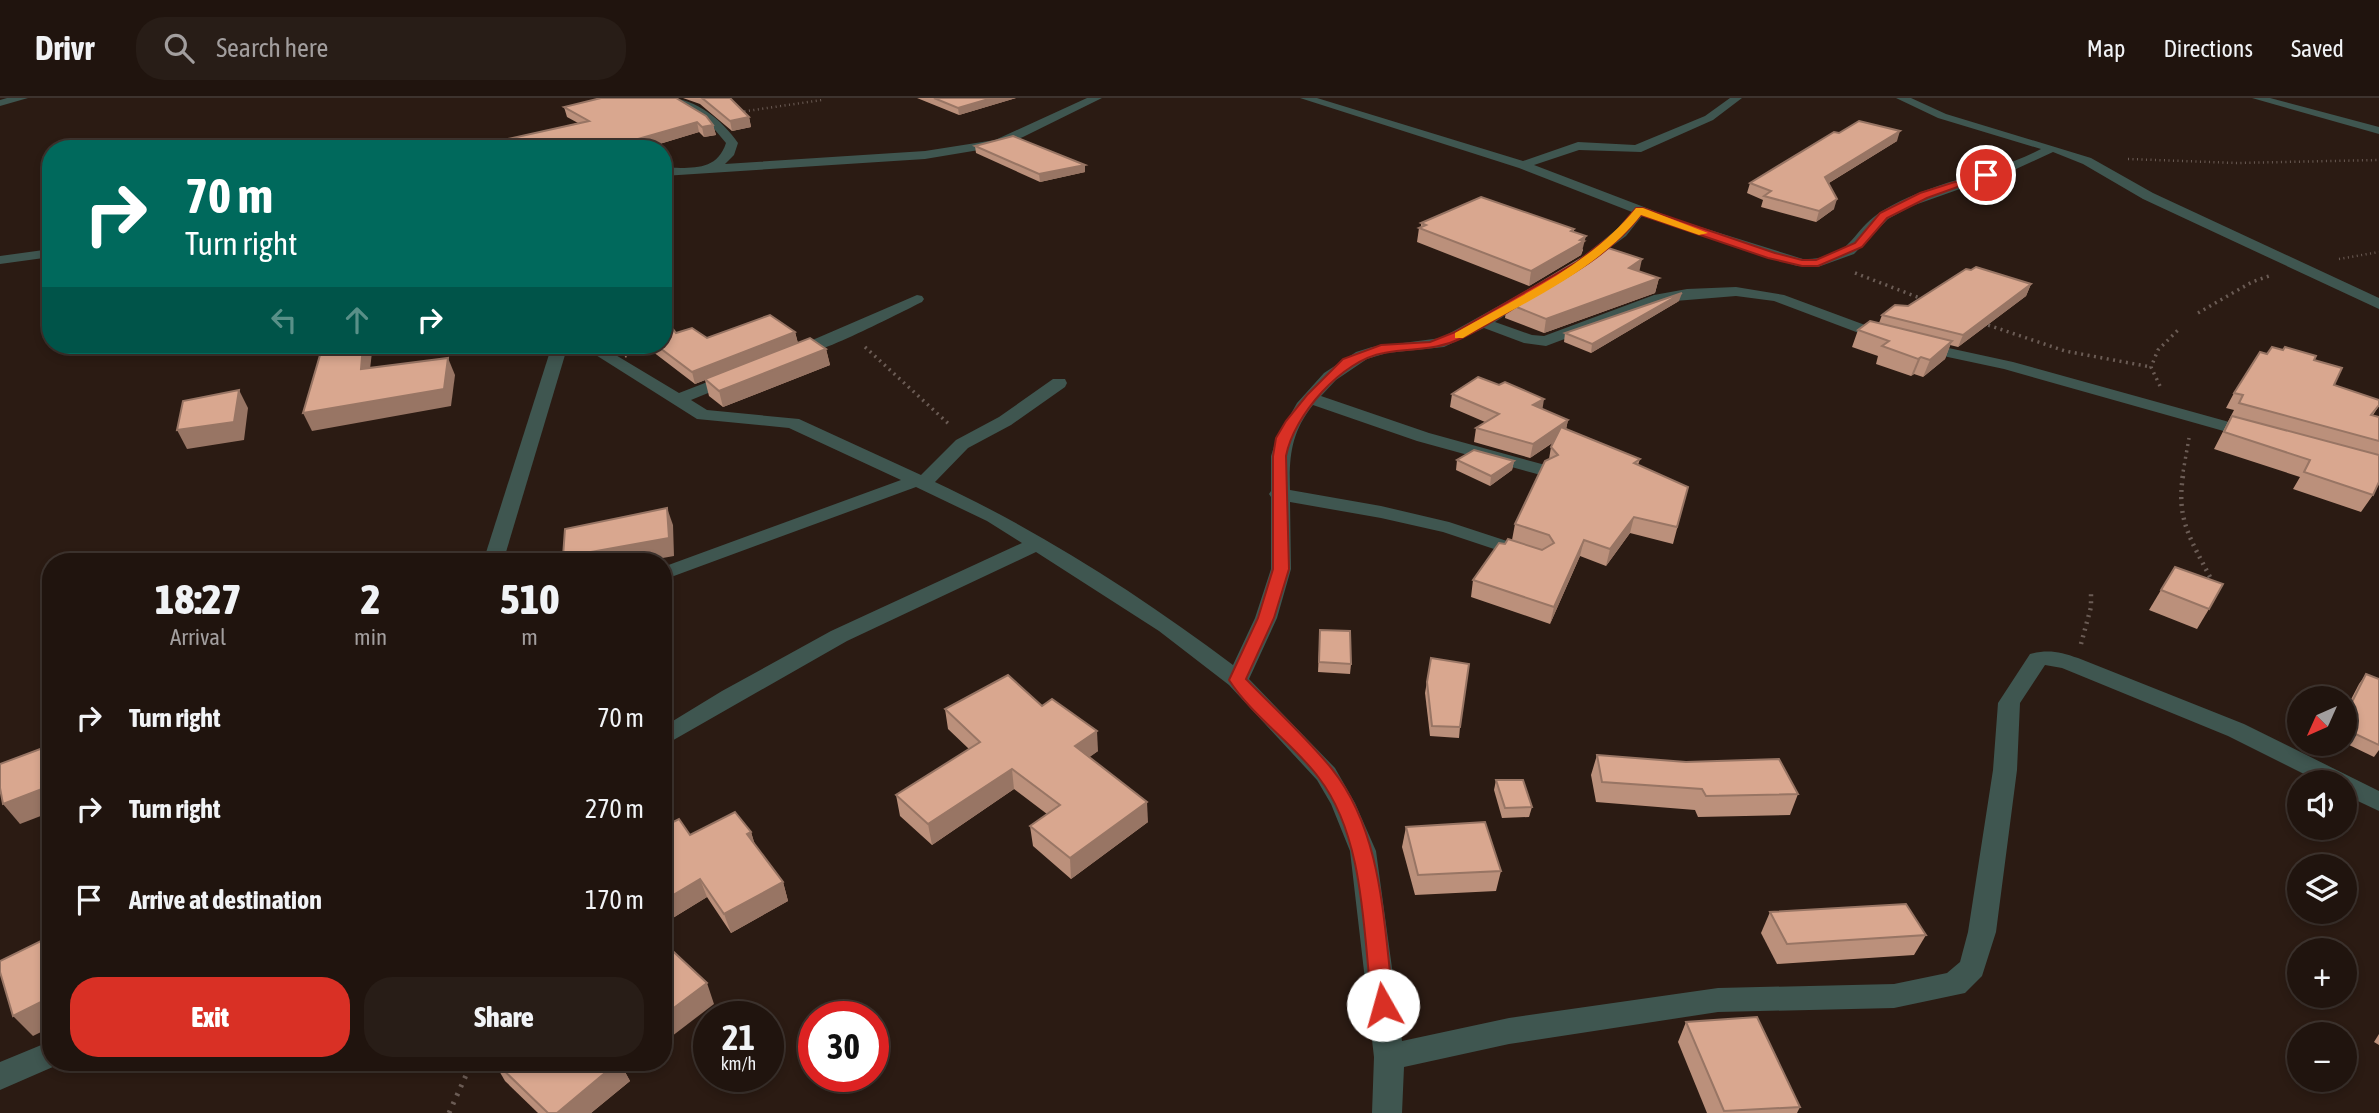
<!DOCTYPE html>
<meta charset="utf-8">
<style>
body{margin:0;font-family:"Asap Condensed",sans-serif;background:#281d17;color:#f1f3f6;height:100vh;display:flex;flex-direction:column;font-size:26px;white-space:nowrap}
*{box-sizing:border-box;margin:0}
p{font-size:23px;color:#a29e9e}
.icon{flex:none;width:38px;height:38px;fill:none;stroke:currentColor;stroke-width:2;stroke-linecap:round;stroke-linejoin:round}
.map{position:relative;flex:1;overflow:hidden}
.details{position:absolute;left:42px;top:455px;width:630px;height:518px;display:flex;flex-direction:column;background:#20140e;border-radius:28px;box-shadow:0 4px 10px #0003,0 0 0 2px #3d332e}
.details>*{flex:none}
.hud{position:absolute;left:42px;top:42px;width:630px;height:214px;border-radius:28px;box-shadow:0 4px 10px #0003,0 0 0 2px #3d332e;background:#00695c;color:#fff;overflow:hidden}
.needle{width:46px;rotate:225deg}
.controls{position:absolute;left:2287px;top:588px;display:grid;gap:14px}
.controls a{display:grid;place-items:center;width:70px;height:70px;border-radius:50%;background:#20140e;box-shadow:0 4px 10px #0003,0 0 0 2px #3d332e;font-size:35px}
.speed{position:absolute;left:693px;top:903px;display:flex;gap:14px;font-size:35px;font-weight:700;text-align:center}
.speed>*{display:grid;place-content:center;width:91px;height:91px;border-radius:50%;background:#20140e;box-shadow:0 4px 10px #0003,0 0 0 2px #3d332e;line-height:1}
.speed small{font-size:18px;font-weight:400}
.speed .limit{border:10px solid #d22;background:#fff;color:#111}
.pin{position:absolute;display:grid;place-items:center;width:60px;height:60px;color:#fff;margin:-30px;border:4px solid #fff;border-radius:50%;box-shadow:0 2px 7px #0007}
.me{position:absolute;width:77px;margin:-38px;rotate:353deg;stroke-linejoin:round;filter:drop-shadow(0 0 5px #0008)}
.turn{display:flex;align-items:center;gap:24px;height:147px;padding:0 28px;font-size:32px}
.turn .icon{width:91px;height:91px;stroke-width:2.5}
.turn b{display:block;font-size:49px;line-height:60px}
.lanes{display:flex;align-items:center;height:66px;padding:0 28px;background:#0003;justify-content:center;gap:35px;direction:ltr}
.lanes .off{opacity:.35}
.eta{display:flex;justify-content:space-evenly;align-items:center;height:119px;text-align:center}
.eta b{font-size:42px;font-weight:800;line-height:49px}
.cta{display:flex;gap:14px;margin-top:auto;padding:14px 28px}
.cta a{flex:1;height:80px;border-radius:28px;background:#d93025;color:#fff;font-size:28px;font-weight:800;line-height:80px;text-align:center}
.cta a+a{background:#281d17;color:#f1f3f6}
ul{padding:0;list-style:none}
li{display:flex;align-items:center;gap:21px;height:91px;padding:0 28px}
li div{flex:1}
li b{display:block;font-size:26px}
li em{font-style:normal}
header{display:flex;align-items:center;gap:42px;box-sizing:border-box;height:98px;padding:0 35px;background:#20140e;border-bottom:2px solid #3d332e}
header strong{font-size:33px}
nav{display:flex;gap:38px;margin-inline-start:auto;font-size:24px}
.search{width:490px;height:63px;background:#281d17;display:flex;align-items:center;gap:18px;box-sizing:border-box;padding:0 24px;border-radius:28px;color:#a29e9e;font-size:26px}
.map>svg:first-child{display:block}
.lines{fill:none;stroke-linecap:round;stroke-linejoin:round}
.path-far3{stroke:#6b5c55;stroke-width:2.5;stroke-dasharray:1 3.5;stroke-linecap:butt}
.path-far2{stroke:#6b5c55;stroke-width:3.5;stroke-dasharray:2 4.5;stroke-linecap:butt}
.path-far1{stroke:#6b5c55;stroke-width:4.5;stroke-dasharray:2 5;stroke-linecap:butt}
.path{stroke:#6b5c55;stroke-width:5;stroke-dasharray:2.5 7;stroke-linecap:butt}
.minor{fill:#3f5650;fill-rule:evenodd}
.wall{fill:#bb907b}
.shaded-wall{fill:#987564}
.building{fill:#d9a78f;stroke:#987564;stroke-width:2}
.route{fill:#d93025;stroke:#8d1f18;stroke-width:2}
.slow{fill:#f59e0b}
</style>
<header>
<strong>Drivr</strong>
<div class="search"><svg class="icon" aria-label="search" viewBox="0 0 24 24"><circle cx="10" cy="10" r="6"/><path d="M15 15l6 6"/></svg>Search here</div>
<nav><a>Map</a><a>Directions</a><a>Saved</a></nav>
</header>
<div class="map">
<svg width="2379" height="1015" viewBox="0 0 2379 1015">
<rect width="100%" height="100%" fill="#2b1b13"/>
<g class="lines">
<g class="path-far3">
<polyline points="740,14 822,2"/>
<polyline points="2128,61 2236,65 2379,62"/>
<polyline points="2339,161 2379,154"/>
</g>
<g class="path-far2">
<polyline points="1855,175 1925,202"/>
<polyline points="2198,215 2252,184 2269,178"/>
<polyline points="1982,225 2065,253 2151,269"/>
<polyline points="865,249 951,328"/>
<polyline points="2160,288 2151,269 2158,252 2180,230"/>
<polyline points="2182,380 2189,340"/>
</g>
<g class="path-far1">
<path d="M2183 378C2176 421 2191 442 2210 479"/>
<polyline points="2081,546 2091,509 2091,492"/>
</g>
<polyline class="path" points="449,1015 472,964"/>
<g class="minor">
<polygon points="7,0 28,0 0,8 0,2"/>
<path d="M668 0C696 0 723 23 738 45L734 57 725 66 925 53 995 42 1087 0H1102L1023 39 997 49 925 61 663 78V70C690 69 716 75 726 45L710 26Z"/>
<path d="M1300 0H1317L1523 63 1578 44 1635 47 1705 18 1730 0H1742L1713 22 1641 54 1579 52 1534 67 1678 122 1803 161C1854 161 1849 134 1882 113 1931 83 1991 77 2041 51L1938 20 1896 0H1911L1946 16 2091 60 2153 95 2379 200V211L2143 101 2083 66 2053 54 2016 71 1912 108 1888 121 1854 156 1818 169 1797 168 1642 118 1626 138 1581 171 1574 167 1576 164 1616 132 1632 114 1519 70Z"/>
<polygon points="2252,0 2270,0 2379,29 2379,36"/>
<polygon points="51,151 51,159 0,166 0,158"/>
<path d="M1736 189 1784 197 1892 237 1894 240 1886 245 1880 243 1774 203 1736 198 1663 204 1546 248 1524 245 1484 230 1444 249 1387 255 1367 261 1336 282 1321 298 1429 335 1549 368 1552 372 1549 376H1537L1417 343 1313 307C1291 335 1289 358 1290 392L1381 408 1449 424 1531 451 1534 455 1531 459 1524 461 1443 434 1381 420 1290 404 1291 471 1277 520 1249 581 1335 670 1355 705 1376 753 1402 943 1509 920 1718 890 1894 886 1947 875 1960 864 1968 834 1993 672 1998 605 2030 556C2049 551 2060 554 2078 560L2244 626 2379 693V713L2345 697V684H2320L2228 638 2062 570 2045 567 2020 605 2017 672 1996 834 1982 878 1965 895 1894 910 1718 914 1509 946 1404 969 1402 1015H1372L1374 959 1350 753 1331 706 1317 682 1229 587 1159 533 1036 454 847 543 663 648V629L722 593 831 533 1022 445 987 423 916 389 663 482V469L901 382 789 330 697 321 580 247H599L679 295 728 276H740L742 279 740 282 691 302 707 312 799 321 921 377 956 342 999 319 1053 281H1065L1067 285 1065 289 1011 327 968 350 935 384C1040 433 1140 497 1233 567L1255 520 1271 471V399L1269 396 1271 393V358L1276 342 1297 305 1324 275 1356 254 1372 249 1441 240 1531 190 1536 191 1538 194 1536 197 1495 224 1532 237 1544 238 1654 197 1687 191Z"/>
<path d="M917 197 922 198 924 201 922 204C899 215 807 264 787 259L785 256 787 253Z"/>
<polygon points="1921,244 2013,264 2258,332 2261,336 2252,341 2004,271 1915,252 1913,249 1915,246"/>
<polygon points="552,247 568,247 503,464 483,464"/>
<polygon points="51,943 51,964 62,965 0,992 0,964"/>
</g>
</g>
<g class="wall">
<polygon points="683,0 730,0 749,19 751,29 732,33 700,6"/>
<polygon points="917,0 1016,0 959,17"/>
<polygon points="564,9 713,27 716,37 704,39 699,34 643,51 482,51 481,47 578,25 567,19"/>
<polygon points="1839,35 1897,43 1829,85 1834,111 1816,124 1761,109 1763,102 1747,95 1750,85"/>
<polygon points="975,48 1085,67 1085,74 1040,84 976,55"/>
<polygon points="1421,125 1574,131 1574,134 1583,152 1581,157 1529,188 1417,144 1419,130 1421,129"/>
<polygon points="1639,174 1659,180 1655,195 1544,235 1505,220 1507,205"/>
<polygon points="2031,186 2026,198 1958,249 1950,247 1945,261 1923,279 1914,276 1911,278 1876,266 1878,258 1852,249 1858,232 1879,225 1882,217 1908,208"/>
<polygon points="1679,203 1591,255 1564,244 1565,235"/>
<polygon points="795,234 798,245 826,251 830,267 723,309 709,298 705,282 695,286 644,247 663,247 676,235 707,240"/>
<polygon points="617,247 630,247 626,260"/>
<polygon points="2267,256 2314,262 2334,287 2379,302 2379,308 2373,317 2379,319 2379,384 2373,397 2361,414 2293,391 2300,379 2214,351 2234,312 2226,310 2234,295"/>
<polygon points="1452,296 1568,322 1566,331 1640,361 1638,367 1688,389 1673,446 1630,435 1606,468 1580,458 1550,526 1471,499 1473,482 1505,446 1512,442 1515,426 1549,361 1551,349 1554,344 1530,360 1474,344 1476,330 1485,324 1450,309"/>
<polygon points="1457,362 1514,363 1512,372 1490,388 1456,372"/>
<polygon points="2161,492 2209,511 2197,531 2149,512"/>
<polygon points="1320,532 1351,566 1350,576 1318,574"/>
<polygon points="1431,560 1460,629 1459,640 1430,638 1425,595"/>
<polygon points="2366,576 2379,581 2379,652 2374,659 2345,645 2345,613 2359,586"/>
<polygon points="1042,608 1098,653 1089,659 1148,724 1071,781 1033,748 1030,728 1047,716 1014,691 932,747 900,718 896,697 969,651 948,631 945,611"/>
<polygon points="1597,657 1798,696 1790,717 1698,719 1695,712 1596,704 1591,677"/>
<polygon points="1496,682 1532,709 1529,719 1502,720 1494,692"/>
<polygon points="663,729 690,737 751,734 755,748 783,784 788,803 731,835 707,799 663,826"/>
<polygon points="1406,729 1501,773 1496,793 1415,797 1402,749"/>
<polygon points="1770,814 1926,837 1914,857 1777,866 1761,835"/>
<polygon points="1686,924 1800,1009 1797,1015 1707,1015 1678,944"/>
<polygon points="2379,936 2379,947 2374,944"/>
<polygon points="494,964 625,974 630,983 591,1015 538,1015 505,983"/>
</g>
<g class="shaded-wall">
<polygon points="992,0 1016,0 959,17 958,10"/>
<polygon points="749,19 751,29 732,33 730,23"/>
<polygon points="697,24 699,34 643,51 603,51"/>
<polygon points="713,27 716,37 704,39 702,29"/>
<polygon points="1900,33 1897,43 1822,89 1825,79"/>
<polygon points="1085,67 1085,74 1040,84 1039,76"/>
<polygon points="1837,101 1834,111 1816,124 1819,113"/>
<polygon points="1586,138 1581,157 1529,188 1531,173"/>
<polygon points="1642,161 1639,175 1629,170"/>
<polygon points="1659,180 1655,195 1544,235 1546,221"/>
<polygon points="2031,186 2026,198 1958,249 1963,237"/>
<polygon points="1682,195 1679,203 1591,255 1592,246"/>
<polygon points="795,234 798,246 695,286 692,274"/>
<polygon points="1952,243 1945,261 1923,279 1930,262"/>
<polygon points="363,247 368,247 372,254 368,289 361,271"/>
<polygon points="482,247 530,247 530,248 486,256"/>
<polygon points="623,247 630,247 626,260 623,249"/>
<polygon points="826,251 830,267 723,309 719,293"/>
<polygon points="1921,259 1914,276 1911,278 1918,261"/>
<polygon points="448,260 455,277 451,308 312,333 303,315"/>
<polygon points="239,292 248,310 244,342 187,351 177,332"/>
<polygon points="1544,301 1542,314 1533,307"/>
<polygon points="1568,322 1565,336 1530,360 1533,346"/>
<polygon points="1514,363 1512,372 1490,388 1491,378"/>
<polygon points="667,410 673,427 674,458 640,464 565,464 563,459"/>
<polygon points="1634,419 1630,435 1606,468 1610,451"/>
<polygon points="1584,442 1580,458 1550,526 1554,509"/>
<polygon points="1097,633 1098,653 1076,669 1075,648"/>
<polygon points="1012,671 1014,691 932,747 928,726"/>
<polygon points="51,682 51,714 20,726 3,706 41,685"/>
<polygon points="1147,704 1148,724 1071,781 1070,760"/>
<polygon points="751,734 757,753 747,736"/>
<polygon points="700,781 707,799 663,826 663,803"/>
<polygon points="783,784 788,803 731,835 724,816"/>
<polygon points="707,885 714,906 663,945 663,918"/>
<polygon points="51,899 51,929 33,938 13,918"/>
<polygon points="616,964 638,964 625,974 630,983 591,1015 557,1015"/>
</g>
<g class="building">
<polygon points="601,0 676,0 706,18 713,27 702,29 697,24 603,51 486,51 481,47 589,23 564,9"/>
<polygon points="702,0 730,0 749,19 730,23"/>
<polygon points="934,0 992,0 958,10"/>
<polygon points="1859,23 1900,33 1825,79 1837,101 1819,113 1764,98 1771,93 1750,85 1834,34 1839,35"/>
<polygon points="1013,38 1085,67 1039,76 975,48"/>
<polygon points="1481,99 1574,131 1571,133 1586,138 1580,142 1584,143 1531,173 1419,130 1426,127 1421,125"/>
<polygon points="1602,148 1642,161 1629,170 1659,180 1546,221 1507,205"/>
<polygon points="1976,169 2031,186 1963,237 1882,217 1895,207 1908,208 1966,171 1971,172"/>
<polygon points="1682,195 1592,246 1565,235"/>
<polygon points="770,217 795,234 692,274 656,247 663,247 663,218 676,235 692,230 707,240"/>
<polygon points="1870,223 1952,243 1930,262 1921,259 1918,261 1882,248 1889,243 1858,232"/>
<polygon points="810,240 826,251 719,293 705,281"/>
<polygon points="323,247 363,247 361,271 448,260 444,291 303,315"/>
<polygon points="2272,249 2283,252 2285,249 2316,258 2314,262 2342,270 2334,287 2379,302 2379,307 2371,317 2379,319 2379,343 2239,305 2243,297 2234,295 2260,254 2267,256"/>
<polygon points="1478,279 1499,287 1505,284 1544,301 1533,307 1568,322 1533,346 1476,330 1499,316 1452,296"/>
<polygon points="239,292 234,324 177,332 183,303"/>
<polygon points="2232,318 2379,357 2379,384 2373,397 2304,374 2310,362 2224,334"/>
<polygon points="1561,329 1640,361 1634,365 1688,389 1677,429 1634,419 1610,451 1584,442 1554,509 1473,482 1499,445 1505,446 1508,441 1542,452 1554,445 1549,437 1515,426 1545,363 1558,357 1551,349"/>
<polygon points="1474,352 1514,363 1491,378 1457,362"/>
<polygon points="667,410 669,440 563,459 565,431"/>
<polygon points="2175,469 2223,486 2209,511 2161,492"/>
<polygon points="1320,532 1350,533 1351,566 1319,564"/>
<polygon points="1431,560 1469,566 1460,629 1432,628 1427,584"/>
<polygon points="2366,576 2379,581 2379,647 2345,631 2345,618"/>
<polygon points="1008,577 1042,608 1052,601 1097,633 1075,648 1147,704 1070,760 1030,728 1060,707 1012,671 928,726 896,697 980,644 945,611"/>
<polygon points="51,647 51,682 41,685 42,691 3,706 0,690 0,666"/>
<polygon points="1597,657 1686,664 1779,661 1798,696 1706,698 1702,691 1602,684"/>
<polygon points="1496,682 1523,682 1532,709 1505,710"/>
<polygon points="735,714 751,734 747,736 783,784 724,816 700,781 663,803 663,729 679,721 690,737"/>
<polygon points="1485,724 1501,773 1418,777 1406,729"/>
<polygon points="1906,806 1926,837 1787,846 1770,814"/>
<polygon points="51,838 51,899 13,918 0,874 0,863"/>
<polygon points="663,844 707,885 663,918"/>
<polygon points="1757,919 1800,1009 1724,1013 1686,924"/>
<polygon points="495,964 618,964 557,1015 548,1015"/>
</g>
<path class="route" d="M1983 75 1991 77 1927 100 1887 120 1862 149 1818 168H1802L1768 160 1641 117C1610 157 1566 180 1522 205 1503 217 1483 230 1462 240 1433 254 1414 249 1384 255 1342 262 1294 317 1286 358L1289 471 1274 520 1246 581C1274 610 1306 639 1332 671 1384 736 1383 828 1394 907L1391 914 1383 917 1375 914 1372 907C1363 835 1365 740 1319 680 1293 645 1253 619 1229 582L1258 520 1273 471V358L1276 340 1286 323 1307 297 1343 261 1381 247 1430 244 1455 234 1577 164 1617 133 1636 110H1643L1775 155 1802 162H1816L1855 145 1880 115 1920 95Z"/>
<path class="slow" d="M1636 110H1643L1708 135 1699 137 1641 117C1597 173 1524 204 1463 240H1455V235C1518 199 1590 167 1636 110Z"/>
</svg>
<div class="controls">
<a><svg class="needle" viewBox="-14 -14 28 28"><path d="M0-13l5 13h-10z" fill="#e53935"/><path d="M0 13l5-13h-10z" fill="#a29e9e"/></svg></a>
<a><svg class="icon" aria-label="sound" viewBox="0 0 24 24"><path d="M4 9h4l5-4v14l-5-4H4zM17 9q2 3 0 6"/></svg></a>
<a><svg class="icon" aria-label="layers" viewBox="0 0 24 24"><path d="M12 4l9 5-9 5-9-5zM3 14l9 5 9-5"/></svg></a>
<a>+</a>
<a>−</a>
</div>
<div class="speed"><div>21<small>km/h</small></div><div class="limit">30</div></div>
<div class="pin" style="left:1986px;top:77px;background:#d93025"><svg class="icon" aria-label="arrive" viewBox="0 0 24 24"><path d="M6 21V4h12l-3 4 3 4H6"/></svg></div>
<svg class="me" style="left:1383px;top:907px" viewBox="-20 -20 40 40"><circle r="19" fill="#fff"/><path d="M0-13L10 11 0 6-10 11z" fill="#d93025"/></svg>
<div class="hud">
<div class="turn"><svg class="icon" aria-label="right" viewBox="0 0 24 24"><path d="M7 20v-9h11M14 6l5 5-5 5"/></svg><div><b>70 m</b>Turn right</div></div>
<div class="lanes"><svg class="icon off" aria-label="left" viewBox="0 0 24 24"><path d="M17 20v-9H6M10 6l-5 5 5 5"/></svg><svg class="icon off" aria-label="ahead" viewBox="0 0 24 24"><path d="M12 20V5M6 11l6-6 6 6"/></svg><svg class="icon" aria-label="right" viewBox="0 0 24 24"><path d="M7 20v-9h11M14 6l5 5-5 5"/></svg></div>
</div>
<section class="details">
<div class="eta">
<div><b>18:27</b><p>Arrival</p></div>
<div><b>2</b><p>min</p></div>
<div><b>510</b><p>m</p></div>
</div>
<ul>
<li><svg class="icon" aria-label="right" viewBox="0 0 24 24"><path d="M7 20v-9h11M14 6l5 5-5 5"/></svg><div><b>Turn right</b></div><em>70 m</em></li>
<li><svg class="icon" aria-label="right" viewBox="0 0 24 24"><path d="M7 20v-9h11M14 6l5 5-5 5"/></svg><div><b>Turn right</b></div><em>270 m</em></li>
<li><svg class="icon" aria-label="arrive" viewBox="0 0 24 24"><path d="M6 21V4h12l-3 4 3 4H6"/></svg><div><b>Arrive at destination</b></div><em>170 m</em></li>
</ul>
<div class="cta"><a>Exit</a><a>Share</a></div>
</section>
</div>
